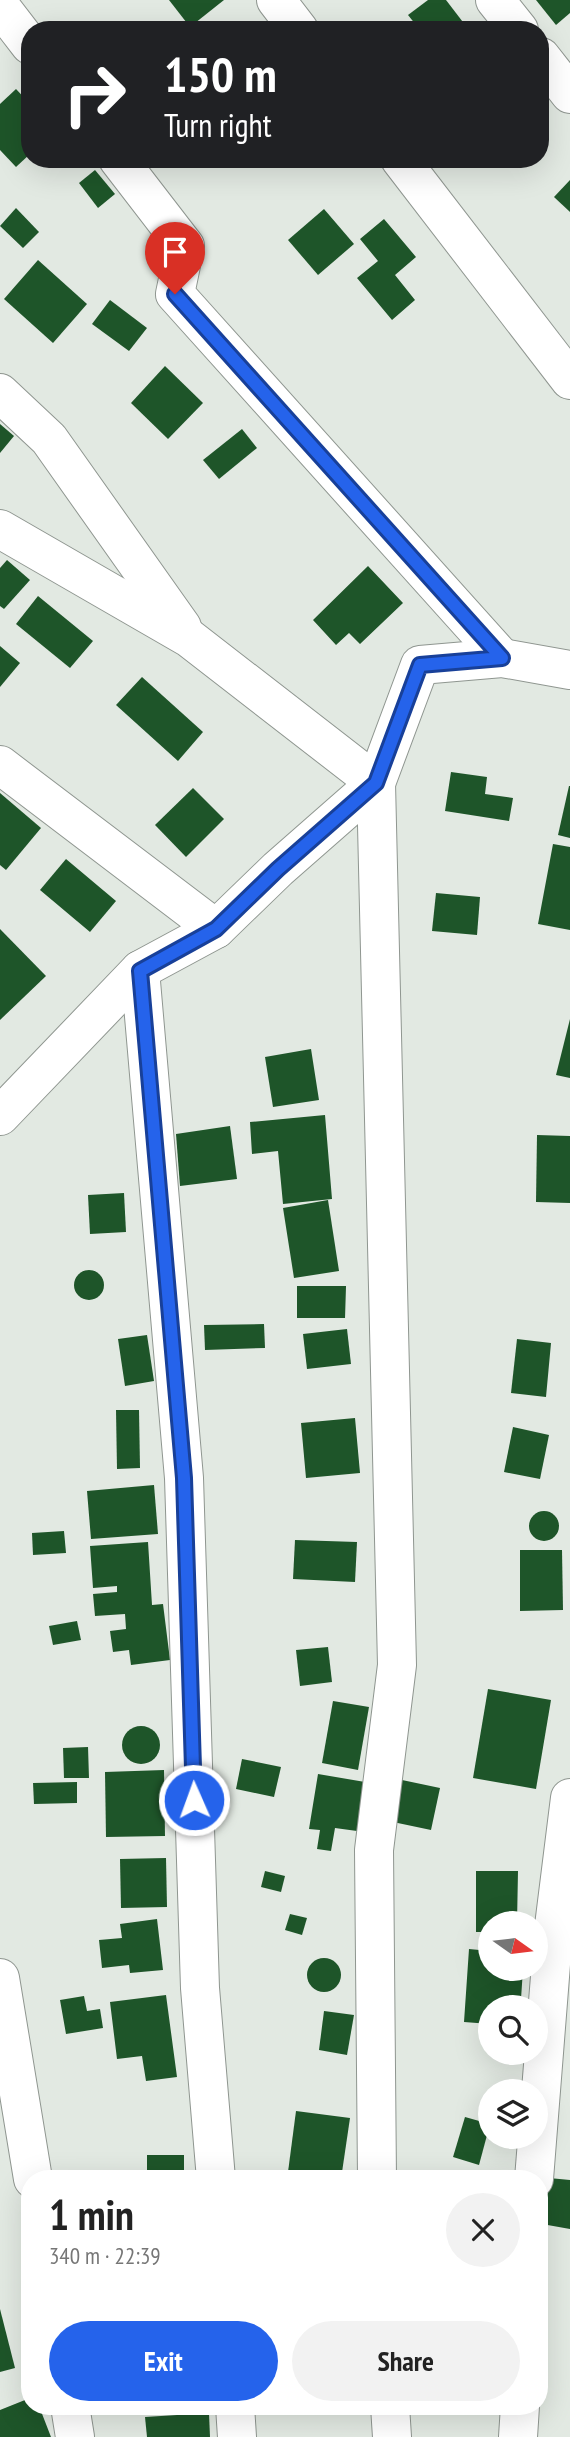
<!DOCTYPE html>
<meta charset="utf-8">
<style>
body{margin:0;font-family:"PT Sans Narrow",sans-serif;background:#f2f2f2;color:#222;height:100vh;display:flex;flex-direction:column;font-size:26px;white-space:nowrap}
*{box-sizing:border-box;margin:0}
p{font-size:23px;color:#767676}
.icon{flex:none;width:38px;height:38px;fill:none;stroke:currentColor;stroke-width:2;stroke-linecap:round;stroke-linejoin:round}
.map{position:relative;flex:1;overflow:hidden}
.side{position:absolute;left:21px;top:2170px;width:527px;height:245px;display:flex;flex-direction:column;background:#fff;border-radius:28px;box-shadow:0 7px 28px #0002}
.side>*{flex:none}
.top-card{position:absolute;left:21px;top:21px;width:528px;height:147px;border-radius:28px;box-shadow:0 7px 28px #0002;background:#202124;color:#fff;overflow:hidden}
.needle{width:46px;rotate:104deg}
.tools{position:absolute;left:478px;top:1911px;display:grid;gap:14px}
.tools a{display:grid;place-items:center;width:70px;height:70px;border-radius:50%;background:#fff;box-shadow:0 7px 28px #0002;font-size:35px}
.pin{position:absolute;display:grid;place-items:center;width:60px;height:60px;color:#fff;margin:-72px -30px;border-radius:50% 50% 50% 0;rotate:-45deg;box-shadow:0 0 7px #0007}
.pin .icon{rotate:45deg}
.me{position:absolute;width:77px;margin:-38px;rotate:358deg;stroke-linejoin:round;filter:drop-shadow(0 0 5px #0008)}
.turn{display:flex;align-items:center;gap:24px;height:147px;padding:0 28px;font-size:32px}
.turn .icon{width:91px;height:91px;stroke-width:2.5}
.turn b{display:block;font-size:49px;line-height:60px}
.round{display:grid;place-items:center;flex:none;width:74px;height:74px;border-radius:37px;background:#f2f2f2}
.summary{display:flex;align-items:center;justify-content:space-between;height:119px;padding:0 28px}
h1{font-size:42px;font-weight:700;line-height:52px}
.action{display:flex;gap:14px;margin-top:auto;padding:14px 28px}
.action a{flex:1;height:80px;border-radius:42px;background:#2563eb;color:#fff;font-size:28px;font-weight:700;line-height:80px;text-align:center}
.action a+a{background:#f2f2f2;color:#222}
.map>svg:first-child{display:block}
.building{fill:#1e5529}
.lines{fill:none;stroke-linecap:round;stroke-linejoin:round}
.street-casing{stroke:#8f9690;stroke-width:40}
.street{stroke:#fff;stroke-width:38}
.route-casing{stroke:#184099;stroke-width:18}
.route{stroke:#2563eb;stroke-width:12}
</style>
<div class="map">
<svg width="570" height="2437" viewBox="0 0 570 2437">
<rect width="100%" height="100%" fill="#e2e9e2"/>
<g class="building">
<polygon points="169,0 224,0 190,27"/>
<polygon points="428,0 446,0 469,30 420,30 408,15"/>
<polygon points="536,0 570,0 570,13 556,25"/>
<polygon points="16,89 30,104 30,154 16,167 0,150 0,104"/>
<polygon points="95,170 115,194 98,208 79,183"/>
<polygon points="570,180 570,212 554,197"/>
<polygon points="16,208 39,232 23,248 0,226"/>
<polygon points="324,209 354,244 318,275 288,240"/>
<polygon points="384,219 416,257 395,275 415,300 392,320 357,278 378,261 360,239"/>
<polygon points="38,260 87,304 53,343 4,299"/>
<polygon points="110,300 147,328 129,351 92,324"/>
<polygon points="165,366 203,403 168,439 131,403"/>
<polygon points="0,424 14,436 0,453"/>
<polygon points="242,429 257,448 219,479 203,460"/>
<polygon points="7,560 30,580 4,609 0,606 0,568"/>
<polygon points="368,566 403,603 360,644 349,633 336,645 313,620"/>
<polygon points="38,596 93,641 70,668 16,624"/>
<polygon points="0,646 20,663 0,687"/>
<polygon points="142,677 203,732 178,761 116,705"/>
<polygon points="451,772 487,777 485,794 513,798 509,821 445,811"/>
<polygon points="569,786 570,786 570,838 558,835"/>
<polygon points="193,788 224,819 186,857 155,825"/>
<polygon points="0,793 41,828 6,870 0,865"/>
<polygon points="553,844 570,847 570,930 538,924"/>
<polygon points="66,859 116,901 90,932 40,890"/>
<polygon points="436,893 480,897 477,935 432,931"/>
<polygon points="0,929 46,976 0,1020"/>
<polygon points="570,1019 570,1078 556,1075"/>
<polygon points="311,1049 319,1100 273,1107 265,1057"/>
<polygon points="325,1115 332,1199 283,1204 278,1151 252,1154 250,1122"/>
<polygon points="230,1126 237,1179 180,1186 176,1134"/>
<polygon points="537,1135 570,1136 570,1203 536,1202"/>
<polygon points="124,1193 126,1232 90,1234 88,1195"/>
<polygon points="328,1200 339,1271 294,1278 283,1208"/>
<circle cx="89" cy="1285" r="15"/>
<polygon points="297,1286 346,1286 345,1318 297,1318"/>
<polygon points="264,1324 265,1348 205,1350 204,1325"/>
<polygon points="347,1329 351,1364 307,1369 303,1334"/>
<polygon points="147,1335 154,1381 125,1386 118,1339"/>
<polygon points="517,1339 551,1343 546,1397 511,1393"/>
<polygon points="116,1410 139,1410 140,1468 117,1469"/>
<polygon points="355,1418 360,1473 306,1478 301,1423"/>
<polygon points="513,1427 549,1435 540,1479 504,1472"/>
<polygon points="154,1485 158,1534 91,1539 87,1491"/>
<circle cx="544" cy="1526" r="15"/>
<polygon points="64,1531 66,1553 33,1555 32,1533"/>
<polygon points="295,1540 357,1542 355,1582 293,1579"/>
<polygon points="148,1542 152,1605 163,1604 170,1660 131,1665 129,1650 113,1652 110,1631 126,1629 125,1614 95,1616 93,1594 117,1592 117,1586 93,1588 90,1546"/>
<polygon points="520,1550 562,1550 563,1610 520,1611"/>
<polygon points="77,1621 81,1640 53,1645 49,1626"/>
<polygon points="328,1647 332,1682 300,1686 296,1650"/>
<polygon points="488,1689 551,1700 536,1789 473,1778"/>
<polygon points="333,1701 369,1707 358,1770 322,1763"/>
<circle cx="141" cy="1745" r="19"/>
<polygon points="88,1747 89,1778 64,1778 63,1748"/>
<polygon points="242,1759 281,1767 274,1797 236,1789"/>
<polygon points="164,1770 165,1836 106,1837 105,1772"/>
<polygon points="318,1774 365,1782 357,1831 335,1828 331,1851 317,1849 320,1830 309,1829"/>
<polygon points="402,1780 440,1788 431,1830 393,1822"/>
<polygon points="77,1782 77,1803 34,1804 33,1783"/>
<polygon points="166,1858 167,1907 121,1908 120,1859"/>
<polygon points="265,1871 285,1876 281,1892 261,1887"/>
<polygon points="476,1871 518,1871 517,1923 490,1923 490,1932 476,1932"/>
<polygon points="290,1914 307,1918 302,1935 285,1930"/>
<polygon points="157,1919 163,1970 130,1973 129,1965 102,1968 99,1940 122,1938 120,1924"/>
<polygon points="469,1949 490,1951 490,1969 523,1969 521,1999 507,1997 507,2007 490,2007 490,2024 464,2022"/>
<circle cx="324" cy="1975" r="17"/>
<polygon points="166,1995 177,2077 146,2081 142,2056 117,2059 110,2002"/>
<polygon points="84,1996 87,2011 100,2009 103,2028 66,2034 60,2000"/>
<polygon points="324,2011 354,2015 347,2055 319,2050"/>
<polygon points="296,2111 350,2118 341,2179 288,2172"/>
<polygon points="465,2117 490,2124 479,2165 453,2157"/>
<rect x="147" y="2155" width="37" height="24"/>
<polygon points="549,2178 570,2180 570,2229 542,2224"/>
<polygon points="0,2309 15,2368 0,2372"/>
<polygon points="30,2398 30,2406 39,2406 51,2437 0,2437 0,2410"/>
<polygon points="315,2406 365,2406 366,2412 316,2415"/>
<polygon points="209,2413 210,2437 147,2437 145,2417"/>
</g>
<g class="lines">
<g class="street-casing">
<g id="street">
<polyline points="276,0 299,30"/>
<polyline points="495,0 519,30"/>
<polyline points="0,6 30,45"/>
<polyline points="541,57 570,94"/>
<polyline points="118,159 185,246 175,294 502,658"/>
<polyline points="400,159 570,380"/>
<polyline points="0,393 49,439 182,627"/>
<polyline points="0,529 189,638 376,783 397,1665 374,1850 377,2179"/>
<polyline points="0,765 216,929"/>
<polyline points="140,970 184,1478 200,1988 216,2179"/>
<polyline points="0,1116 140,970 216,929 278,869 376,783 420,665 502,658 570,670"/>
<polyline points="0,1978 33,2179"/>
<polyline points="534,2179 554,1926 570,1798"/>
<polyline points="70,2406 75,2437"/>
<polyline points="235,2406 237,2437"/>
<polyline points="390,2406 392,2437"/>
<polyline points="518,2437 520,2406"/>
</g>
</g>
<use href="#street" class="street"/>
</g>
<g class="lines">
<g class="route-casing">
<polyline id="route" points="175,294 502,658 420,665 376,783 278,869 216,929 140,971 184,1478 194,1800"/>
</g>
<use href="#route" class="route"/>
</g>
</svg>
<div class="tools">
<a><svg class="needle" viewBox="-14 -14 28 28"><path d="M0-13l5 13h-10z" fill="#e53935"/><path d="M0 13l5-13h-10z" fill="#767676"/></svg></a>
<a><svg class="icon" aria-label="search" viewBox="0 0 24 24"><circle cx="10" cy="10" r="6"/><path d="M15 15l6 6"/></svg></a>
<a><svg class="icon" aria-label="layers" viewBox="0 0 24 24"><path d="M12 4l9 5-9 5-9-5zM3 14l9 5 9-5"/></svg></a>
</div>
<div class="pin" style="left:175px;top:294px;background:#d93025"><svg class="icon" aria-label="arrive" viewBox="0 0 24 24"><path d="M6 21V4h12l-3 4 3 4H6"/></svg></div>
<svg class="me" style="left:194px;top:1800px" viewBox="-20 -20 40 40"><circle r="17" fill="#2563eb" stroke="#fff" stroke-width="3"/><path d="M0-11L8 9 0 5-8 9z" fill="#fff"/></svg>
<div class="top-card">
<div class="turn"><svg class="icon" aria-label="right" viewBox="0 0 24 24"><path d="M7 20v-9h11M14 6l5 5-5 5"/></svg><div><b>150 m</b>Turn right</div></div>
</div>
<section class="side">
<div class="summary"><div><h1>1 min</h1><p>340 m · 22:39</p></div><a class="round"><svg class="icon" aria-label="close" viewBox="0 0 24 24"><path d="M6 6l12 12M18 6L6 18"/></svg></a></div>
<div class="action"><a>Exit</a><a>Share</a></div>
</section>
</div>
